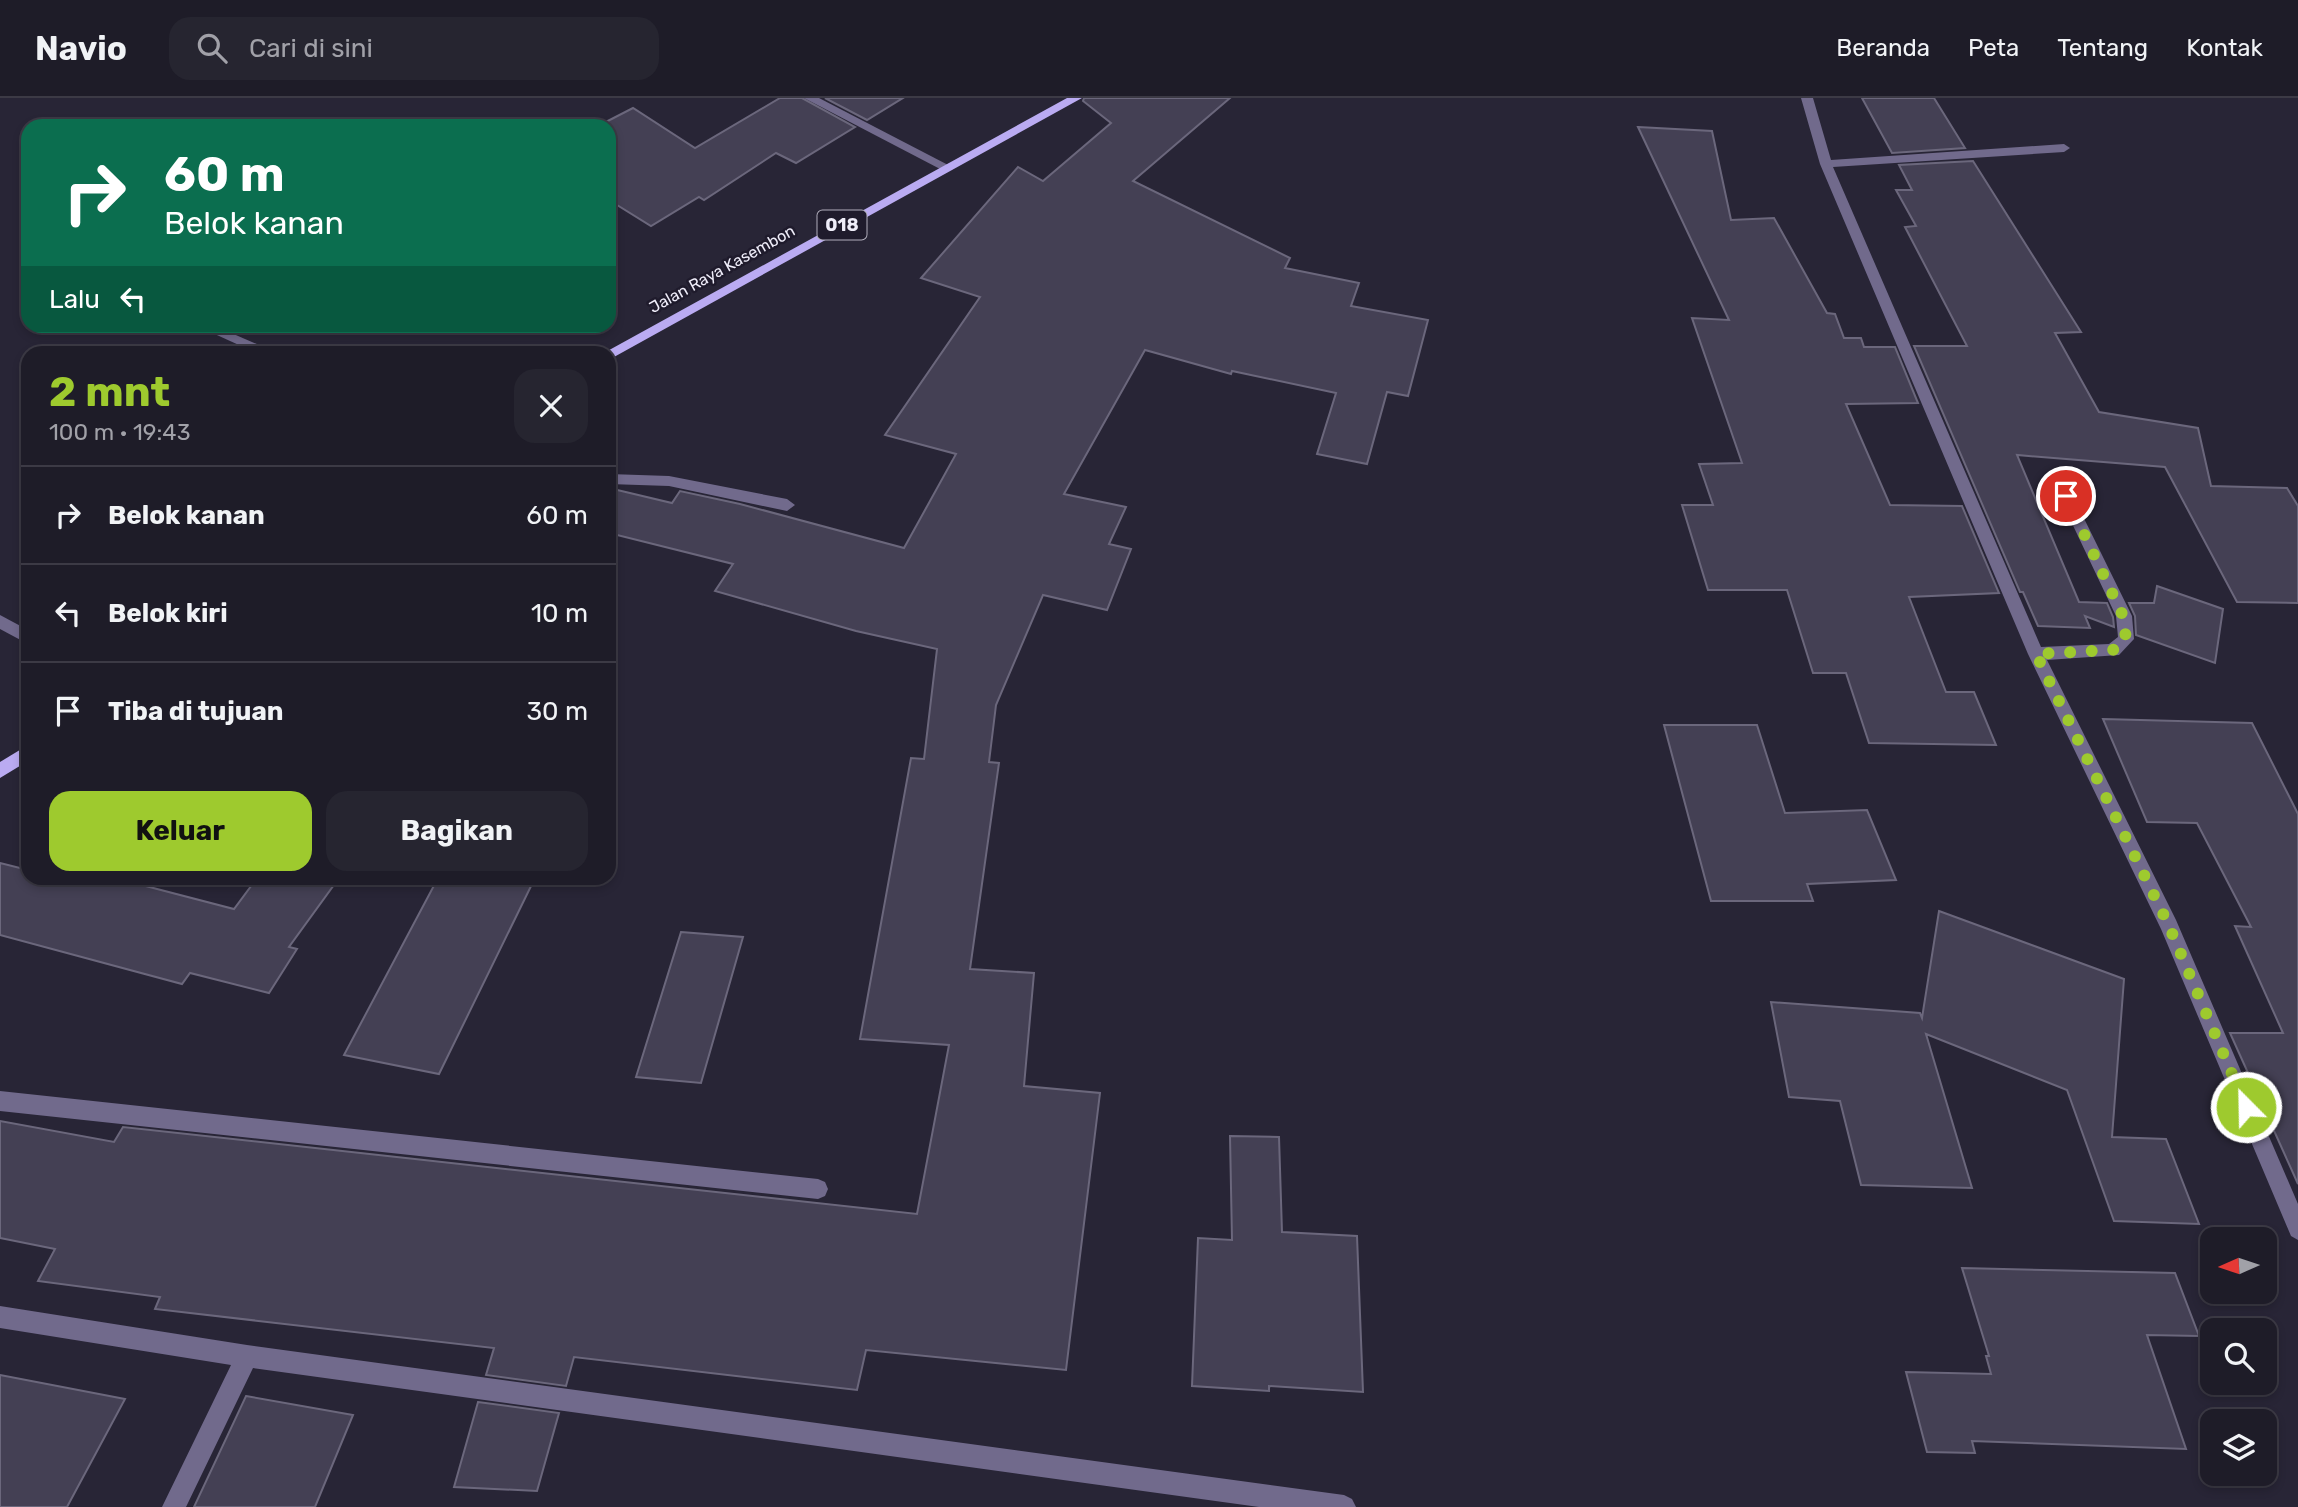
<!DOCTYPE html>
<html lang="id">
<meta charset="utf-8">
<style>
body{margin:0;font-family:Rubik,sans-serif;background:#262530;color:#f1f3f6;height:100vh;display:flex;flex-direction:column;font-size:26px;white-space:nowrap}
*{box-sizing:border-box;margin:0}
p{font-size:23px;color:#a1a1a8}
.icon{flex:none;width:38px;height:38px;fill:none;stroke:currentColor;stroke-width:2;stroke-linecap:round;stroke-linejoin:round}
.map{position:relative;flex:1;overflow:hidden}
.panel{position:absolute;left:21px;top:248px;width:595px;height:539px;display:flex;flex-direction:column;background:#1e1c28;border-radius:21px;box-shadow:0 4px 10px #0003,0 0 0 2px #3c3a45}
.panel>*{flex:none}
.hud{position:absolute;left:21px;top:21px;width:595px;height:214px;border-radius:21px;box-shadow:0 4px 10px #0003,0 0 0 2px #3c3a45;background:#0b6e4f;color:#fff;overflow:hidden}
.needle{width:46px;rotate:267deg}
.fabs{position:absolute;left:2200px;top:1129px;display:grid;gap:14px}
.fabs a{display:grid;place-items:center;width:77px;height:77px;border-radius:14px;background:#1e1c28;box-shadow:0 4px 10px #0003,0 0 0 2px #3c3a45;font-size:35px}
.pin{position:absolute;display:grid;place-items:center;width:60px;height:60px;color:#fff;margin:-30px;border:4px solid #fff;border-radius:50%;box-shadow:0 2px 7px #0007}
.me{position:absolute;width:77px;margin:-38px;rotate:337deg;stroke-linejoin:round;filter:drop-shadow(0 0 5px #0008)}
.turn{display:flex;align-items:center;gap:24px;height:147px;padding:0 28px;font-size:32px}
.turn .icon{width:91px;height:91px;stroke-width:2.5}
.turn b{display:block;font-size:49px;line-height:60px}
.then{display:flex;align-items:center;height:66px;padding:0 28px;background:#0003;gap:14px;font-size:26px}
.round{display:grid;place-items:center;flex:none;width:74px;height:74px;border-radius:21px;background:#262530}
.headline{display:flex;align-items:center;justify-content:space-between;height:119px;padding:0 28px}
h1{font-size:42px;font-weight:700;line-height:52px;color:#9eca2e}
.action{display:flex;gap:14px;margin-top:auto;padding:14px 28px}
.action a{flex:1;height:80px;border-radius:21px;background:#9eca2e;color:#111;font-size:28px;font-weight:700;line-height:80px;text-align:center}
.action a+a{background:#262530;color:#f1f3f6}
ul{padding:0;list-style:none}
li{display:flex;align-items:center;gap:21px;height:98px;padding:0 28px;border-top:2px solid #3c3a45}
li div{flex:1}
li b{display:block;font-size:26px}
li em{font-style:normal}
header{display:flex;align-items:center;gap:42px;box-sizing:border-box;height:98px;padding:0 35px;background:#1e1c28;border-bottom:2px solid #3c3a45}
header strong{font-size:33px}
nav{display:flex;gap:38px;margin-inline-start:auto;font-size:24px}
.search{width:490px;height:63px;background:#262530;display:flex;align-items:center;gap:18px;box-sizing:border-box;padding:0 24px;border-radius:21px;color:#a1a1a8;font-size:26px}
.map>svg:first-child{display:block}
.building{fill:#444054;stroke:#6b677c;stroke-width:2}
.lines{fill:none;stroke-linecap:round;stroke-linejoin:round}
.minor{fill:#716a8c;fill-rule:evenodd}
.primary{fill:#baabf2;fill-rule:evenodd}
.route{stroke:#9eca2e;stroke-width:12;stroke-dasharray:0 21.6}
.labels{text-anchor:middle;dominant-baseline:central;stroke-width:5;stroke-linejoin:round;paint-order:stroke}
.far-street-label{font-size:16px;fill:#efedf9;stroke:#1f1b2c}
.shield{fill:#1f1b2c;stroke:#b1aebc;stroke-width:2}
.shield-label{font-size:18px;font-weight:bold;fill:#efedf9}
</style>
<header>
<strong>Navio</strong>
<div class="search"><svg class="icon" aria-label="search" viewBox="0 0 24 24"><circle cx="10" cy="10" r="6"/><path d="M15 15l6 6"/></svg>Cari di sini</div>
<nav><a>Beranda</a><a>Peta</a><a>Tentang</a><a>Kontak</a></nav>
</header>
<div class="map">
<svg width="2298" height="1409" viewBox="0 0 2298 1409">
<rect width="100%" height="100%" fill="#282536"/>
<g class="building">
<polygon points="780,0 802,0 855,29 796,65 776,55 704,102 699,99 651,128 609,102 609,28 598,28 633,10 695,50"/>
<polygon points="825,0 903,0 867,22"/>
<polygon points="1084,0 1230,0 1133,83 1290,160 1285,170 1359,185 1351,208 1428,222 1408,298 1387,294 1367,366 1317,356 1336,295 1232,273 1231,276 1145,252 1064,396 1126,409 1109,446 1131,451 1107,512 1043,497 996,607 989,664 999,665 970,871 1034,875 1024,988 1100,995 1066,1272 866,1252 857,1292 574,1259 566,1288 486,1277 494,1250 155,1211 160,1199 38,1183 55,1151 0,1140 0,1023 114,1044 123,1029 917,1116 949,947 860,941 911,660 924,661 937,551 856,533 715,493 733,466 609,435 609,390 672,405 680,393 740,406 904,450 956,356 885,337 980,199 921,180 1018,69 1043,83 1111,25 1083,3"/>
<polygon points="1862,0 1934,0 1965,50 1892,55"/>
<polygon points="1638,29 1712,33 1731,122 1774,120 1827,215 1835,216 1844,240 1861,240 1864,249 1895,249 1918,305 1846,306 1890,407 1962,408 1999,495 1909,499 1946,594 1974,594 1996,647 1869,645 1846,575 1813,575 1787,492 1708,492 1682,407 1713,407 1699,366 1742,365 1692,220 1729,222"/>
<polygon points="1973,63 2081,234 2055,235 2099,314 2198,330 2211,388 2287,390 2298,408 2298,505 2237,504 2165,369 2017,357 2079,504 2107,505 2113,519 2114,529 2085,518 2090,530 2038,528 2023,494 2020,494 1914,248 1967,248 1905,129 1916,128 1896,92 1912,92 1899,67"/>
<polygon points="2157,488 2223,511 2215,565 2136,537 2135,518 2129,505 2154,505"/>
<polygon points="2103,621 2252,625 2298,716 2298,1086 2230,935 2283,935 2235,828 2251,829 2197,725 2147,724"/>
<polygon points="1664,627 1757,627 1785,715 1867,712 1896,782 1807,786 1813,803 1711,803"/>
<polygon points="0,765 28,772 28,780 115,780 234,811 257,780 339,780 289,849 297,851 269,895 190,875 182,886 0,837"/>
<polygon points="438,780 535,780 439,976 344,957"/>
<polygon points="1939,813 2124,881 2112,1039 2166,1041 2199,1126 2114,1123 2067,992 1926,936 1972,1090 1861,1087 1840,1003 1789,999 1771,904 1920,915 1922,920"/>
<polygon points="681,834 743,839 701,985 636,979"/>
<polygon points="1230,1038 1279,1039 1282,1134 1357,1138 1363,1294 1269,1288 1269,1293 1192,1288 1198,1140 1232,1142"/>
<polygon points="1962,1170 2175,1175 2199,1238 2147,1237 2186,1351 1972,1343 1975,1355 1927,1354 1906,1274 1991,1276 1986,1258 1989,1258"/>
<polygon points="0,1277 125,1301 67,1409 0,1409"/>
<polygon points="246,1298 353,1317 315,1409 194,1409"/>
<polygon points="478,1304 559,1315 537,1393 454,1389"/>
</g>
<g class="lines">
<g class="minor">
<polygon points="804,0 819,0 952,69 942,72"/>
<polygon points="1801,0 1813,0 1831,62 2064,46 2070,50 2064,54 1833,69 2041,549 2109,546 2118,539 2116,518 2059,398 2061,394 2071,394 2132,518 2134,541 2119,557 2047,562 2176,822 2298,1106 2298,1142 2291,1138 2161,831 2028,556 1820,66"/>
<polygon points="197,228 215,228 280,256 259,256"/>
<polygon points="609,376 669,378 787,401 795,407 787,413 669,388 609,386"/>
<polygon points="0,517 28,532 28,546 0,531"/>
<polygon points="0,993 818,1081 825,1084 828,1091 825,1098 818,1101 0,1013"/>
<polygon points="0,1208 247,1247 1344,1397 1352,1401 1356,1409 1259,1409 253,1270 186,1409 162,1409 231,1267 0,1230"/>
</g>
<g class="primary">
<polygon points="1067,0 1082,0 614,259 609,261 609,256 602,256"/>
<polygon points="28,647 28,663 0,680 0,664"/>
</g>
</g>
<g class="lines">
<polyline class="route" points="2066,398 2123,518 2126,541 2113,552 2036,556 2169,828 2246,1009"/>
</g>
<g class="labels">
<g class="far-street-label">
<text transform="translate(722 171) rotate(-29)">Jalan Raya Kasembon</text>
</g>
<rect class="shield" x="817.5" y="112.5" width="49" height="29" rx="5"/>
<g class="shield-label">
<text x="842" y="127">018</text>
</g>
</g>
</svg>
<div class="fabs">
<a><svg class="needle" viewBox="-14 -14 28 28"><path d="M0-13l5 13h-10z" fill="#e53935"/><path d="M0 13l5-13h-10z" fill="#a1a1a8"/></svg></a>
<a><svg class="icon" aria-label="search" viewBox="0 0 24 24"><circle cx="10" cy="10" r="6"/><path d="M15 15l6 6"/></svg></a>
<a><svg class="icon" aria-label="layers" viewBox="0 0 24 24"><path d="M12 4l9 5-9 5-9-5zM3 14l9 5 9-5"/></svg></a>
</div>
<div class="pin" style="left:2066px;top:398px;background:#d93025"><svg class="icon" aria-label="arrive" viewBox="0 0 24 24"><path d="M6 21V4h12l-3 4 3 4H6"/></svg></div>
<svg class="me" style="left:2246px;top:1009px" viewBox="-20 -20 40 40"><circle r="17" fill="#9eca2e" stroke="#fff" stroke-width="3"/><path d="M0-11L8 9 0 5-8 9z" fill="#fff"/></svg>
<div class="hud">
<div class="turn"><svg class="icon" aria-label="right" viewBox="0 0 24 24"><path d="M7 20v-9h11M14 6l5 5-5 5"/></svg><div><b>60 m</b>Belok kanan</div></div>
<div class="then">Lalu<svg class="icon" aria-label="left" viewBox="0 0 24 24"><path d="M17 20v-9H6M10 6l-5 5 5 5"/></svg></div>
</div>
<section class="panel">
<div class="headline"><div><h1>2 mnt</h1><p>100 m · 19:43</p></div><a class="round"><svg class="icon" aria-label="close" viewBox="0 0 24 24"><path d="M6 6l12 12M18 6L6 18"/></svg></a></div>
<ul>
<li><svg class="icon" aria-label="right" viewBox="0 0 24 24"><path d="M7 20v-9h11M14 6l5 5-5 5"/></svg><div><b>Belok kanan</b></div><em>60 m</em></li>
<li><svg class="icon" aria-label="left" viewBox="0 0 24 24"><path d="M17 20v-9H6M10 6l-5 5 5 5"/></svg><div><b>Belok kiri</b></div><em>10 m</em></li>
<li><svg class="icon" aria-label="arrive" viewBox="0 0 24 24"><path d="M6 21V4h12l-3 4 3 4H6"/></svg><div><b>Tiba di tujuan</b></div><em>30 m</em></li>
</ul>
<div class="action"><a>Keluar</a><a>Bagikan</a></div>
</section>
</div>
